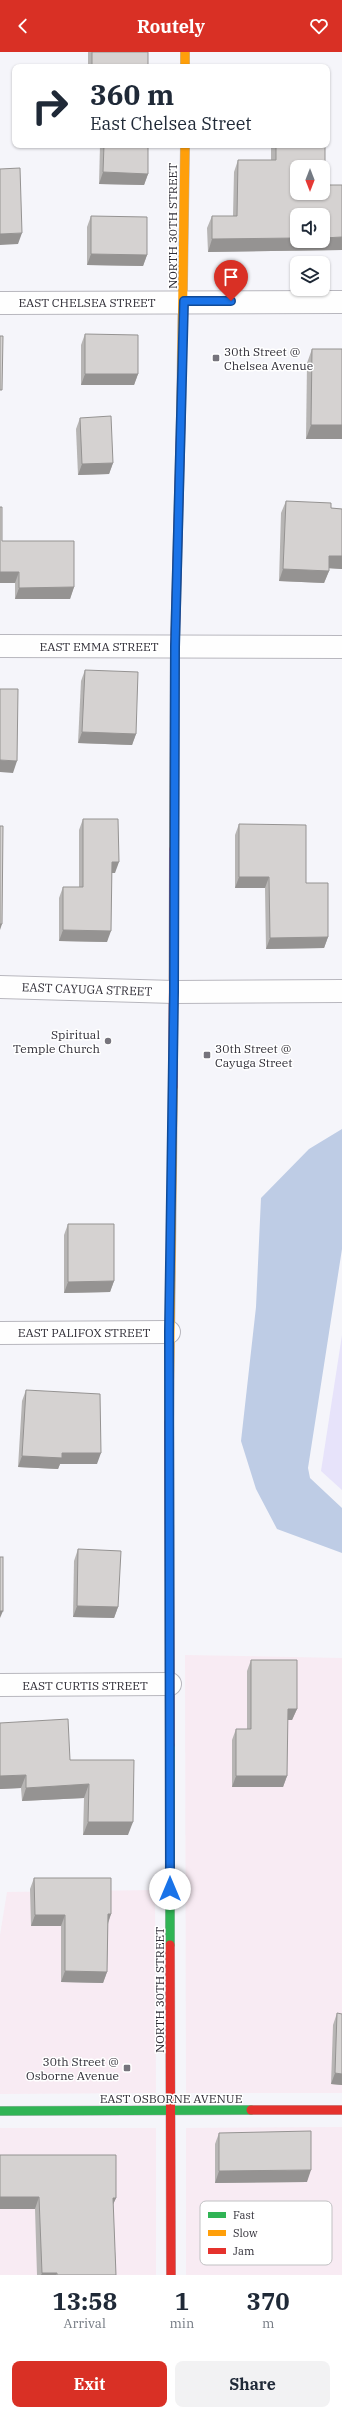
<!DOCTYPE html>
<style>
body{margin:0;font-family:"IBM Plex Serif",serif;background:#f2f2f3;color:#1f2937;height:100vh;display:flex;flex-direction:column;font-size:15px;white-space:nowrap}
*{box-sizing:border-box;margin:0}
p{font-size:13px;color:#747a83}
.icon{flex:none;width:22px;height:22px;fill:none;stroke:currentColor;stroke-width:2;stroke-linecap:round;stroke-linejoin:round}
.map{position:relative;height:2223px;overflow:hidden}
.panel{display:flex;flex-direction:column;background:#fff;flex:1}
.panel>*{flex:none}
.guide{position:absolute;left:12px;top:12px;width:318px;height:84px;border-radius:8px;box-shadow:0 1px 3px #0004;background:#fff;color:#1f2937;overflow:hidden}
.needle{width:26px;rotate:180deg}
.fabs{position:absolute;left:290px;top:108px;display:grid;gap:8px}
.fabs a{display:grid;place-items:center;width:40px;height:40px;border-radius:8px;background:#fff;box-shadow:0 1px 3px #0004;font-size:20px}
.pin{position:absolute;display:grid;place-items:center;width:34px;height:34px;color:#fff;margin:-41px -17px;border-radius:50% 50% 50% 0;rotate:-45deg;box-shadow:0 0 4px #0007}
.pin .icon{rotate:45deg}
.me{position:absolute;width:44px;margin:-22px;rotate:0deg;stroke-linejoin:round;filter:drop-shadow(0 0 3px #0008)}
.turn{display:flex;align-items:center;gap:14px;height:84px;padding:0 12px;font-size:18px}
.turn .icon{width:52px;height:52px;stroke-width:2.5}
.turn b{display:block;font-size:28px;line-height:34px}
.eta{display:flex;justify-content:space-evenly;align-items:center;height:68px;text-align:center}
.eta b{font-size:24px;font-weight:700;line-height:28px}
.primary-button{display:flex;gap:8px;margin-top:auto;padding:8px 12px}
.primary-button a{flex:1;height:46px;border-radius:8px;background:#d93025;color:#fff;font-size:16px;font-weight:700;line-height:46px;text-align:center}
.primary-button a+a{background:#f2f2f3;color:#1f2937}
header{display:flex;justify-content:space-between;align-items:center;height:52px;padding:0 12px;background:#d93025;color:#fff;font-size:18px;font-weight:700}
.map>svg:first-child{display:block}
.commercial{fill:#f8ebf3}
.green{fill:#e7e3fa}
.water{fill:#becce5}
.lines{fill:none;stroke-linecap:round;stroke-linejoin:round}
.street-casing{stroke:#b8b7be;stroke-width:24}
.fast-casing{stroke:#b8b7be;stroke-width:10}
.slow-casing{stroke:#b8b7be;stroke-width:10}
.jam-casing{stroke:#b8b7be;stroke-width:10}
.street{stroke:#fefefe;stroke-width:22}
.fast{stroke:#30b455;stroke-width:9}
.slow{stroke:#ff9f0a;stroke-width:9}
.jam{stroke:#e5322d;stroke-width:9}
.wall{fill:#b7b5b4}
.shaded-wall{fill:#959392}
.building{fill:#d5d2d1;stroke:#959392;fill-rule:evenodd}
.route-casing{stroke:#114b97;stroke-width:10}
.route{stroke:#1a73e8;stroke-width:7}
.poi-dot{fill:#76747c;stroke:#fff;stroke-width:1.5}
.labels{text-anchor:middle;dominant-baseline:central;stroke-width:3;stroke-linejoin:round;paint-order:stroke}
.street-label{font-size:12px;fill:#312f38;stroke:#fff}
.poi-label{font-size:12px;fill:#312f38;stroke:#fff;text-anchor:start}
.key{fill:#fff;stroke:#c1c1c3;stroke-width:1}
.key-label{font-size:11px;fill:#312f38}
</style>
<header><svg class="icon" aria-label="back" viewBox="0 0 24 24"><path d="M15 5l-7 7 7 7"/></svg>Routely<svg class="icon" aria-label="heart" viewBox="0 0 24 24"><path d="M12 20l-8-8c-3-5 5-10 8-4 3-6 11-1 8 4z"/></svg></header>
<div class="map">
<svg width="342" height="2223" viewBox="0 0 342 2223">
<rect width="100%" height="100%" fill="#f5f5fa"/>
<g class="commercial">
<polygon points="185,1603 342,1606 342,2041 186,2041"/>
<polygon points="155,1838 156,2041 0,2042 0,1883 7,1840"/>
<polygon points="342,2075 342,2223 186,2223 186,2076"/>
<rect x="0" y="2076" width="156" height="147"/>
</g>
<polygon class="green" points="342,1283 342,1438 321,1419"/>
<polygon class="water" points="342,1077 342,1197 308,1416 310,1426 342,1456 342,1501 277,1477 256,1437 241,1389 256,1255 261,1146 309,1097"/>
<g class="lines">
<g class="street-casing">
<g id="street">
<polyline points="0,251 342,250"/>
<polyline points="0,594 342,595"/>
<polyline points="0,935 174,940 342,939"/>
<polyline points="0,1281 169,1280"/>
<polyline points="0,1633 170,1632"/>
</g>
</g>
<g class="fast-casing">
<g id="fast">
<polyline points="170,1693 170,1893"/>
<polyline points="0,2059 251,2058"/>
</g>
</g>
<g class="slow-casing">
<g id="slow">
<polyline points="185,0 185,15"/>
<polyline points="181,364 185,93"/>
<polyline points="174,797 175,593"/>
<polyline points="169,1370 173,1035"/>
</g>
</g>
<g class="jam-casing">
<g id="jam">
<polyline points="175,593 181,364"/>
<polyline points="173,1035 174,797"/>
<polyline points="169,1370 170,1693"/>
<polyline points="170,1893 171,2223"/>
<polyline points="251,2058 342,2058"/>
</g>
</g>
<use href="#street" class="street"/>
<use href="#fast" class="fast"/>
<use href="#slow" class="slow"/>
<use href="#jam" class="jam"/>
</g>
<g class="wall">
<rect x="88" y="0" width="60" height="15"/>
<polygon points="100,93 148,93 148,122 144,133 99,132"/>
<polygon points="271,93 303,93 325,133 342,133 342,198 208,200 207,176 212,164 233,164 234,120 238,108 271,108"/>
<polygon points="91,164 147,203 143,214 87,213 87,175"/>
<polygon points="85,282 138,322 134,333 81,333 81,293"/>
<polygon points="312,297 342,387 306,387 307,311"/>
<polygon points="80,366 113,411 109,422 78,423 76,377"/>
<polygon points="286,449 331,456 342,457 342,517 329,516 329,519 324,531 279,529 281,461"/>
<polygon points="2,489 74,535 70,547 15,547 15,531 0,531"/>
<polygon points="85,618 136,682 132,693 78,691 81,629"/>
<polygon points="83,767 115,821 112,821 107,890 59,889 59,846 63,835 79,835 79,778"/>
<polygon points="239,772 328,885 324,896 266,897 265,836 235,836 235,783"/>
<polygon points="68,1172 114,1229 110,1240 64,1241 64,1183"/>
<polygon points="26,1338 97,1412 60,1412 58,1417 18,1415 22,1349"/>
<polygon points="78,1497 118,1555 114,1566 73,1565 74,1509"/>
<polygon points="251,1608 297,1657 292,1668 287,1668 287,1724 283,1735 232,1735 232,1688 236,1677 247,1677 247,1619"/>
<polygon points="0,1671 70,1708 128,1783 83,1783 84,1746 22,1749 21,1736 0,1737"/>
<polygon points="34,1826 111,1862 108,1872 107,1920 103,1931 61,1930 61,1874 31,1874 30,1837"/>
<polygon points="337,1961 342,2033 331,2032 333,1973"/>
<polygon points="219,2081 307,2130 215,2131 215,2092"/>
<polygon points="0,2103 116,2146 113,2152 116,2223 37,2223 35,2157 0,2157"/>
</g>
<g class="shaded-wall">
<polygon points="103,120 148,122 144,133 99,132"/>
<polygon points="22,181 18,192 0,193 0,182"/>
<polygon points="342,185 342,198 208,200 212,187 297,186 297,189 323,189 323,186"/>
<polygon points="91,202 147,203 143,214 87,213"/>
<polygon points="85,322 138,322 134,333 81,333"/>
<polygon points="311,373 342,373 342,387 306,387"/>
<polygon points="113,411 109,422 78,423 82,412"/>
<polygon points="329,504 342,504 342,517 325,516"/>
<polygon points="283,517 329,519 324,531 279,529"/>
<polygon points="0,520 19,520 15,531 0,531"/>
<polygon points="74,535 70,547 15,547 19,536"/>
<polygon points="82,680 136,682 132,693 78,691"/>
<polygon points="0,708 17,709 13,721 0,720"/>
<polygon points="112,810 119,810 115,821 108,821"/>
<polygon points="239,825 269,825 265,836 235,836"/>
<polygon points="0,872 2,872 0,878"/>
<polygon points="63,878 111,879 107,890 59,889"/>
<polygon points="328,885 324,896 266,897 270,886"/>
<polygon points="114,1229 110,1240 64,1241 68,1230"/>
<polygon points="62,1401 101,1401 97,1412 60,1412 58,1417 18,1415 22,1404"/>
<polygon points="77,1554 118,1555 114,1566 73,1565"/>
<polygon points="0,1559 3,1559 0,1566"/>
<polygon points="288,1657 297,1657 292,1668 284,1668"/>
<polygon points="26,1723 21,1736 0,1737 0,1724"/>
<polygon points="236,1724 287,1724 283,1735 232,1735"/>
<polygon points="89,1732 84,1746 22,1749 26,1736"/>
<polygon points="88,1770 133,1770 128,1783 83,1783"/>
<polygon points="108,1862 111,1862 107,1873"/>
<polygon points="35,1863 65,1863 61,1874 31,1874"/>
<polygon points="65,1919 107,1920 103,1931 61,1930"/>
<polygon points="335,2021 342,2022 342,2033 331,2032"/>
<polygon points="311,2118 307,2130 215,2131 219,2119"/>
<polygon points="0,2145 39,2145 35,2157 0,2157"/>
<polygon points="113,2146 116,2146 111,2157"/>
<polygon points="42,2221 57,2221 56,2223 41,2223"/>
</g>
<g class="building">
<rect x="92" y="0" width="56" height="15"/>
<rect x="230" y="13" width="73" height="2"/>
<polygon points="104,93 148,93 148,122 103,120"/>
<path d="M276 93H303V94L325 93V133H342V185L323 186V163H297V186L212 187V164H237L238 108H276ZM297 115H323V141H297Z"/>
<polygon points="20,116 22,181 0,182 0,117"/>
<polygon points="91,164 147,165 147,203 91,202"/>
<polygon points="85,282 138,283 138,322 85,322"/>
<polygon points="0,284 3,284 2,338 0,338"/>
<polygon points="312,297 342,297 342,373 311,373"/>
<polygon points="111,364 113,411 82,412 80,366"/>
<polygon points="286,449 331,451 331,456 342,457 342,504 329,504 329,519 283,517"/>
<polygon points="0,455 2,455 2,489 74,489 74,535 19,536 19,520 0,520"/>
<polygon points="85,618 138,620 136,682 82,680"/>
<polygon points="0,637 18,637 17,709 0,708"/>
<polygon points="83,767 118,767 119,810 112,810 111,879 63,878 63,835 83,835"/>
<polygon points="239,772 306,773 306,831 328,831 328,885 270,886 269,825 239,825"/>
<polygon points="0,774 3,774 2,872 0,872"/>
<polygon points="68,1172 114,1172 114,1229 68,1230"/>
<polygon points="26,1338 100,1342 101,1401 62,1401 62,1406 22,1404"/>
<polygon points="78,1497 121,1499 118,1555 77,1554"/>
<rect x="0" y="1505" width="3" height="54"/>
<polygon points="251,1608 297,1608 297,1657 288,1657 287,1724 236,1724 236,1677 251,1677"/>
<polygon points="68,1667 70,1708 134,1708 133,1770 88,1770 89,1732 26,1736 26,1723 0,1724 0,1671"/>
<polygon points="34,1826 111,1826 111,1862 108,1862 107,1920 65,1919 65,1863 35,1863"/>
<polygon points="337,1961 342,1962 342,2022 335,2021"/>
<polygon points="311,2079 311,2118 219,2119 219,2081"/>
<polygon points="0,2103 116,2103 116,2146 113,2146 116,2223 57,2223 57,2221 42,2221 39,2145 0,2145"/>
</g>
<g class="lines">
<g class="route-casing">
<polyline id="route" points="170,1837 169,1280 174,940 175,595 184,249 231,249"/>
</g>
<use href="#route" class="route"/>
</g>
<g class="poi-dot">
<rect x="212" y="302" width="8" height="8" rx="2"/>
<circle cx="108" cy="989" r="4"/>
<rect x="203" y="999" width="8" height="8" rx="2"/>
<rect x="123" y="2012" width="8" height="8" rx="2"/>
</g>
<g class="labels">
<g class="street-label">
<text transform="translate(172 174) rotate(-90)">NORTH 30TH STREET</text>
<text x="87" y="250">EAST CHELSEA STREET</text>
<text x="99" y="594">EAST EMMA STREET</text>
<text transform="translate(87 937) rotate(2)">EAST CAYUGA STREET</text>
<text x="84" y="1280">EAST PALIFOX STREET</text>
<text x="85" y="1633">EAST CURTIS STREET</text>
<text transform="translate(159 1938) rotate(-90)">NORTH 30TH STREET</text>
<text x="171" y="2046">EAST OSBORNE AVENUE</text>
</g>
<g class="poi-label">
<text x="224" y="299">30th Street @<tspan x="224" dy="14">Chelsea Avenue</tspan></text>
<text x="100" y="982" text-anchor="end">Spiritual<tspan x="100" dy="14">Temple Church</tspan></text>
<text x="215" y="996">30th Street @<tspan x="215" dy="14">Cayuga Street</tspan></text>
<text x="119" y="2009" text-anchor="end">30th Street @<tspan x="119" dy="14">Osborne Avenue</tspan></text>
</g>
</g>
<rect x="200" y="2149" width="132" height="64" rx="6" class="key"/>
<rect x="208" y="2160" width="18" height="6" fill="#30b455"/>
<rect x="208" y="2178" width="18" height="6" fill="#ff9f0a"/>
<rect x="208" y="2196" width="18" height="6" fill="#e5322d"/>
<g class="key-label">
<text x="233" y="2167">Fast</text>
<text x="233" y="2185">Slow</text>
<text x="233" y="2203">Jam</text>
</g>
</svg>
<div class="fabs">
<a><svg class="needle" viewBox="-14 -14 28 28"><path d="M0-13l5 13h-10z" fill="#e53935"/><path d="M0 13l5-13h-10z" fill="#747a83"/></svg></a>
<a><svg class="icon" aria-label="sound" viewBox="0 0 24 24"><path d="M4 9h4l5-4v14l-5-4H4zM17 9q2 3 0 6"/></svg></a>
<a><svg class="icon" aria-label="layers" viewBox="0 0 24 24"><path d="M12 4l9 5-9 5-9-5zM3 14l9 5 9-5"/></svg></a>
</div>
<div class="pin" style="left:231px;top:249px;background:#d93025"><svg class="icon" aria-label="arrive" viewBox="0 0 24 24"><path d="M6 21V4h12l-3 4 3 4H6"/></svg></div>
<svg class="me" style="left:170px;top:1837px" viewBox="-20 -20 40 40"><circle r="19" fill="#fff"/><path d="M0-13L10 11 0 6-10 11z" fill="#1a73e8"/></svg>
<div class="guide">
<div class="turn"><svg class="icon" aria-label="right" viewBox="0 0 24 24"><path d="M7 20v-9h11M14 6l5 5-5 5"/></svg><div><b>360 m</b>East Chelsea Street</div></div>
</div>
</div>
<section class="panel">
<div class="eta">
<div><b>13:58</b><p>Arrival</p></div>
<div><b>1</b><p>min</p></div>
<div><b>370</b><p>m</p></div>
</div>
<div class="primary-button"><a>Exit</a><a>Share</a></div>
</section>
